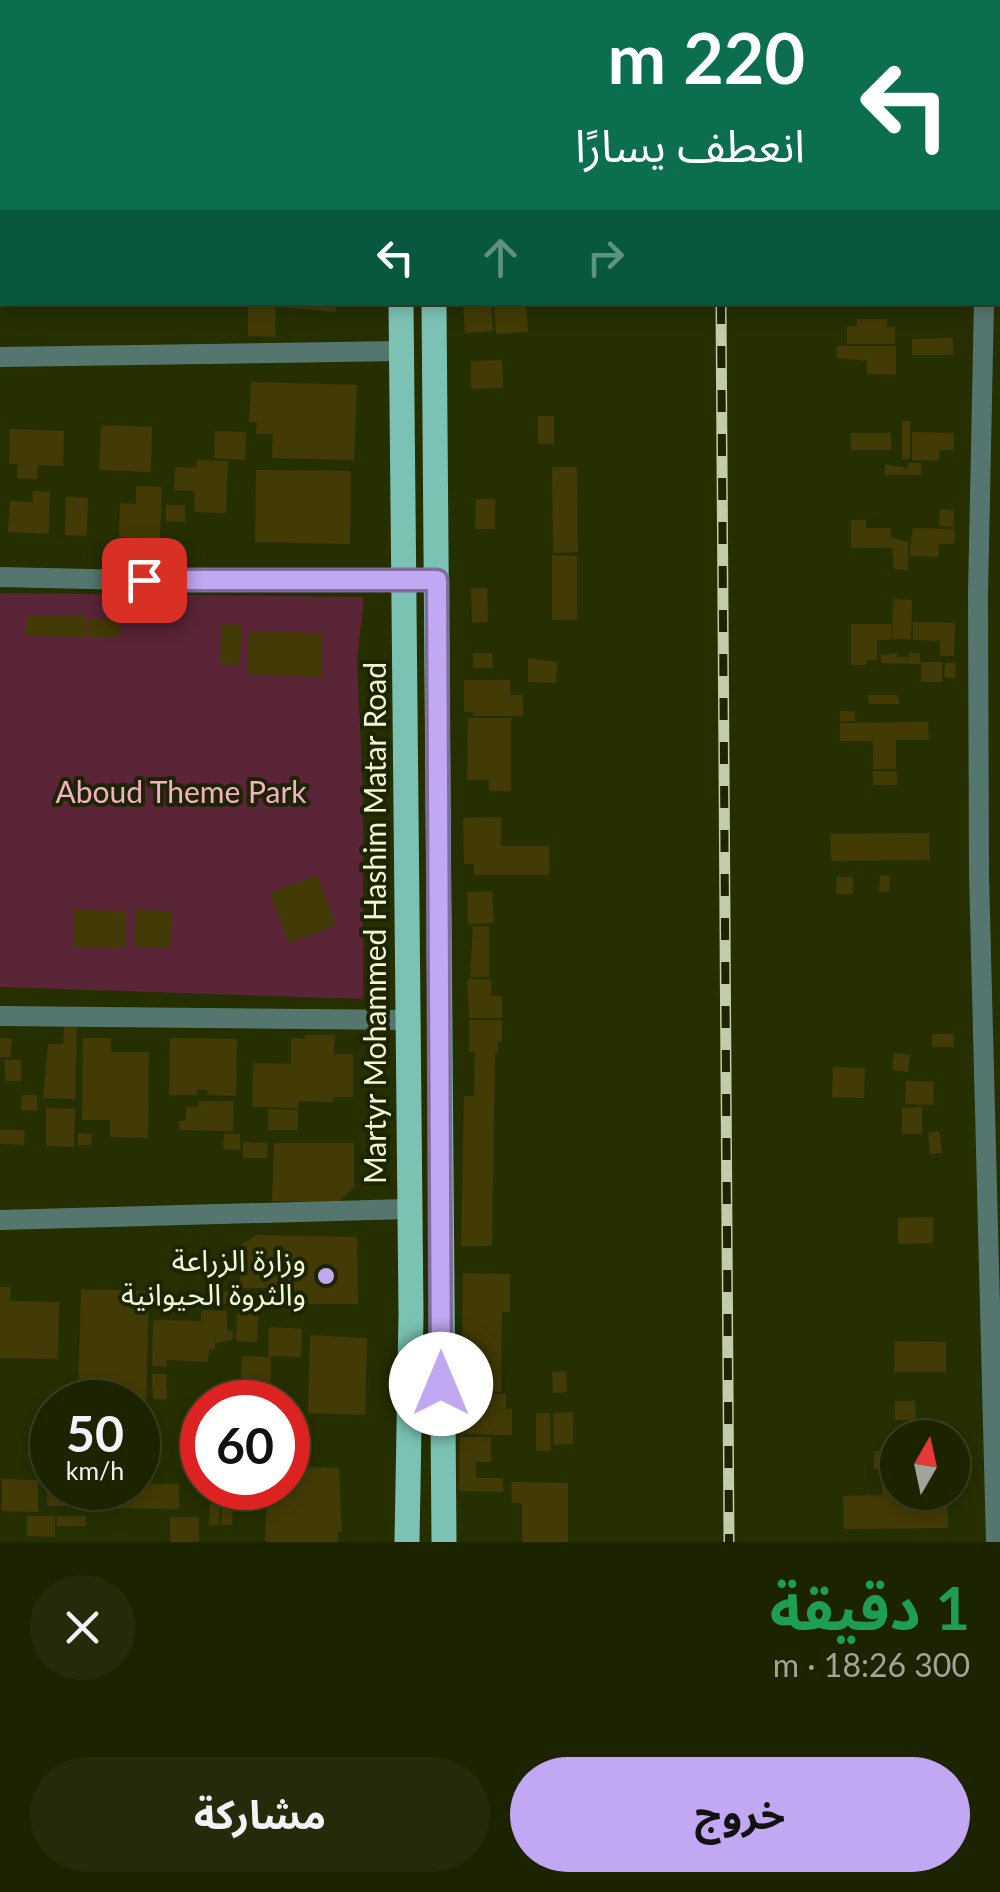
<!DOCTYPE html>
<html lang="ar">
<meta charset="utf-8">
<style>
body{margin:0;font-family:Lato,"Noto Sans Arabic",sans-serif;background:#252b0a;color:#f1f3f6;direction:rtl;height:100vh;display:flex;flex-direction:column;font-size:38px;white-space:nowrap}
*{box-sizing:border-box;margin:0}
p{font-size:32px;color:#a0a499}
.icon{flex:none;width:55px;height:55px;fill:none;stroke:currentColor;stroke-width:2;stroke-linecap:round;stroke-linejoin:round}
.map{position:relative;height:1542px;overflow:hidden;direction:ltr}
.sheet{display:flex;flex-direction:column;background:#1c2300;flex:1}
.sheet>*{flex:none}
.top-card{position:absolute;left:0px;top:0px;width:1000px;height:305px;box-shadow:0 5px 15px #0003,0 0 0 2px #3a4022;direction:rtl;background:#0b6e4f;color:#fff;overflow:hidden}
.needle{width:65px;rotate:9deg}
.buttons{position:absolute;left:880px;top:1420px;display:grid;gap:20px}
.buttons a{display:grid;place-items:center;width:90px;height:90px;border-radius:50%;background:#1c2300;box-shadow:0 5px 15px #0003,0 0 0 2px #3a4022;font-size:50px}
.speed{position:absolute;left:30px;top:1380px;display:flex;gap:20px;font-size:50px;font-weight:700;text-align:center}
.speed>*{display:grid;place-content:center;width:130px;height:130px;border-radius:50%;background:#1c2300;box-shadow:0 5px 15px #0003,0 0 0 2px #3a4022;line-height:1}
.speed small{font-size:25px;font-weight:400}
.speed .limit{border:15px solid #d22;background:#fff;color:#111}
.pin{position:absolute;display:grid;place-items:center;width:85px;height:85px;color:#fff;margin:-42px;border-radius:20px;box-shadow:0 5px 15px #0006}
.me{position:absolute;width:110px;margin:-55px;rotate:0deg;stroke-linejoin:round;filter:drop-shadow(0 0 8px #0008)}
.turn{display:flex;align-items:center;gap:35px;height:210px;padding:0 30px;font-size:45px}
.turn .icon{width:130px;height:130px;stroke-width:2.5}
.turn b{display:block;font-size:70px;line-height:85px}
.lanes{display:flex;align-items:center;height:95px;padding:0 30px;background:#0003;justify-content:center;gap:50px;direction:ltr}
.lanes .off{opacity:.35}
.round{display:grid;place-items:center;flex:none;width:105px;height:105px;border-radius:52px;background:#252b0a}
.summary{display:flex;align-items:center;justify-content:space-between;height:170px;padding:0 30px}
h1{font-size:60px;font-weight:700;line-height:75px;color:#1e9e55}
.action{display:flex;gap:20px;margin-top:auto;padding:20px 30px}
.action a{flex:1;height:115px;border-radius:60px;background:#c2a7f2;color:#111;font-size:40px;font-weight:700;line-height:115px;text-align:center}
.action a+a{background:#252b0a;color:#f1f3f6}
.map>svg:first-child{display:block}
.green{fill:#592537}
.building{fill:#433b05}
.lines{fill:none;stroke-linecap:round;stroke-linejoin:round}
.street{stroke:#55766f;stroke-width:20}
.primary{stroke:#7bc2b4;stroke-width:25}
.rail-casing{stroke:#c2cca8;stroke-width:11}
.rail{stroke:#1d2404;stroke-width:8;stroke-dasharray:22;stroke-linecap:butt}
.route-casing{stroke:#7e6d9d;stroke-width:25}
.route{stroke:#c2a7f2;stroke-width:18}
.poi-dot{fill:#c2a7f2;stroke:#1d2404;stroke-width:4}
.labels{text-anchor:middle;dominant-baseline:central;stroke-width:8;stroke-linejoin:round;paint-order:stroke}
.park-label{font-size:30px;fill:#f3b0c3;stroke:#1d2404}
.street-label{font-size:30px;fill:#eef8d7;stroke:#1d2404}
.poi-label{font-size:30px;fill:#eef8d7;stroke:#1d2404;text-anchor:end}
</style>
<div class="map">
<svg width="1000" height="1542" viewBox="0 0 1000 1542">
<rect width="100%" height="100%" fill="#262f00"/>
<polygon class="green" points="0,593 364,597 357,662 363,794 363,999 0,987"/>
<g class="building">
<polygon points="248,302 276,302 275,337 248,336"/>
<polygon points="278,302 336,302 336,312 278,307"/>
<polygon points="463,302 491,302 493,331 465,333"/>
<polygon points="494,302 526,302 528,332 496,334"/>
<polygon points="857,319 887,319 887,327 895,327 895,344 847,344 847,326 857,326"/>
<polygon points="953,338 953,355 912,355 912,339"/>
<polygon points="837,346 896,346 896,375 867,374 867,361 837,358"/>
<polygon points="502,360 503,388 471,389 471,361"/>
<polygon points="251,382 357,385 354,460 272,458 273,434 256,434 257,422 249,422"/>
<rect x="538" y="416" width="16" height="28"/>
<rect x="902" y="421" width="8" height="38"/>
<polygon points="101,425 152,427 151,472 99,470"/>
<polygon points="10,429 64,431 63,466 38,465 37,479 17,478 18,464 9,464"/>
<polygon points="215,431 246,432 245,460 214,458"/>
<polygon points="912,432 954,433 954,450 939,450 939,461 912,460"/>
<rect x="851" y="433" width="40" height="17"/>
<polygon points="197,460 228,461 226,513 194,512 195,491 174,490 175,467 196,468"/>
<polygon points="908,463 921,463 921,475 885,475 885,464 908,468"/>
<polygon points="552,467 577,467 578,552 553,553"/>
<polygon points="256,470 351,471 350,544 255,542"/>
<polygon points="136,486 162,487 160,539 119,537 120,503 136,504"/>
<polygon points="33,491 50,492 49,534 8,532 10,501 33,502"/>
<polygon points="66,497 88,498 87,536 65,535"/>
<polygon points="476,499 495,499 495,529 475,529"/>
<polygon points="166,505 185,505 185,522 166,521"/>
<polygon points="940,509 954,510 954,527 939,526"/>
<polygon points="851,520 866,520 866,528 891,528 891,537 908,542 908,570 894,569 892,548 851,548"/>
<polygon points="913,528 955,529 954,544 939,544 938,557 909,556"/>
<polygon points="552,555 577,556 577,620 552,620"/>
<polygon points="471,588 487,588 488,622 472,623"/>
<polygon points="893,599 912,600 911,639 892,639"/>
<polygon points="27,615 85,616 85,637 26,636"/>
<rect x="87" y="619" width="32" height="19"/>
<polygon points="913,622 955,623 954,656 940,656 940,641 913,640"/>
<polygon points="222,624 242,625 239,665 220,664"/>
<polygon points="851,624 891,624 891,640 877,640 877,660 866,660 866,665 851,665"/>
<polygon points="249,631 322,633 321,677 247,674"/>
<polygon points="473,653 492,653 493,668 473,668"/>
<polygon points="897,653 897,657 909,657 909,653 920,653 920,664 881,663 881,655"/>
<polygon points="528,658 557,662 556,683 528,682"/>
<rect x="921" y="662" width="21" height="20"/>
<polygon points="945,663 956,663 955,678 944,677"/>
<polygon points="464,680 510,680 510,695 523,695 523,716 473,716 473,712 464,712"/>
<polygon points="868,695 898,695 899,704 869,704"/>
<rect x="840" y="711" width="15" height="10"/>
<polygon points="468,718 511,718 511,791 489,791 489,780 467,780"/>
<polygon points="928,722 929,740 896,740 896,769 873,769 873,741 840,741 840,723"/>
<rect x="873" y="771" width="24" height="14"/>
<polygon points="501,817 501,846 549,846 549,875 474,875 474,864 464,864 463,818"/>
<polygon points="929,833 930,860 831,861 830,834"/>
<polygon points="317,875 336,925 289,943 270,893"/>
<polygon points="880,875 890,876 889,892 879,892"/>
<polygon points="837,877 853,877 853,894 836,894"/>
<polygon points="492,891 494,923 468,924 467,892"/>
<polygon points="74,910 125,911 125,948 73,947"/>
<polygon points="136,910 172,911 170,948 134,946"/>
<polygon points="473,926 489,926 489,977 470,977"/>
<polygon points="467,979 491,979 491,996 502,996 502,1018 469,1018"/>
<polygon points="469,1020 502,1020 502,1042 498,1042 498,1052 495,1052 492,1246 461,1246 464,1096 474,1096 475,1052 469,1052"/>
<polygon points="64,1027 77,1027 75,1099 43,1098 48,1044 63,1044"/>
<rect x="932" y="1034" width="22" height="13"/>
<polygon points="305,1035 335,1035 334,1054 353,1054 353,1097 333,1097 333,1102 298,1101 298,1108 252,1107 253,1063 291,1064 291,1038 305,1039"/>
<polygon points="0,1038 12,1039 10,1057 0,1057"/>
<polygon points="83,1038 111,1038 111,1052 149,1052 148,1138 110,1137 110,1120 82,1120"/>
<polygon points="170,1038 237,1039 236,1096 207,1095 208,1090 197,1090 197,1095 169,1095"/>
<polygon points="894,1053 910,1055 908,1072 892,1070"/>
<rect x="5" y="1060" width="16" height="21"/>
<polygon points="833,1067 865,1068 864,1098 832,1097"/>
<polygon points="906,1081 934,1082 933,1105 905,1104"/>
<polygon points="22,1095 37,1095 37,1111 21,1110"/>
<polygon points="198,1101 234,1101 233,1131 179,1130 179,1121 186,1121 186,1107 198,1107"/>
<polygon points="922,1107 922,1134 902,1134 902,1108"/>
<polygon points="46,1108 75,1109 74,1147 46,1146"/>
<polygon points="268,1109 298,1110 298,1130 268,1130"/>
<polygon points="0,1130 25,1130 24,1145 0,1144"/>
<polygon points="939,1131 942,1153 930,1154 928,1133"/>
<polygon points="78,1133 92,1134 91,1145 78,1145"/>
<polygon points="224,1134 240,1134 240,1150 223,1149"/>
<polygon points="243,1142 268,1143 267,1158 243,1158"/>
<polygon points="274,1143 354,1143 354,1187 338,1202 272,1201"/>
<polygon points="933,1217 933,1243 898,1244 898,1218"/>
<polygon points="256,1235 357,1237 358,1304 271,1304 271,1288 240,1288 241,1245"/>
<polygon points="463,1273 510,1274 510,1312 502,1312 501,1392 462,1391"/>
<polygon points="0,1287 11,1287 10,1301 59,1302 58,1359 0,1358"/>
<polygon points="81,1289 149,1291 146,1402 78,1401"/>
<polygon points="216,1292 239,1292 238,1304 216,1304"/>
<polygon points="201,1310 227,1311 227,1330 233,1331 232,1340 215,1343 215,1349 209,1349 208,1362 166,1360 167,1367 152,1366 153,1320 201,1321"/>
<polygon points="237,1313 258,1313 257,1342 236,1341"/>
<polygon points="269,1327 302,1329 301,1357 268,1356"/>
<polygon points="310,1335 367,1338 365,1415 308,1413"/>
<polygon points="895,1341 946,1342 946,1372 894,1372"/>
<polygon points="242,1356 271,1357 270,1402 240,1402"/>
<polygon points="566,1371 567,1392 553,1393 552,1372"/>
<polygon points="152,1374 166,1374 167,1399 153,1399"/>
<polygon points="462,1393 506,1394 506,1409 512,1409 512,1435 462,1434"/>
<polygon points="895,1401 915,1401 916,1420 895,1420"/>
<polygon points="573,1412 573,1444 554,1445 553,1413"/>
<polygon points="536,1413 550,1413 551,1451 536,1451"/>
<polygon points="460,1437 491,1437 491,1462 476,1462 476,1478 503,1478 503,1492 459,1491"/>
<polygon points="898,1450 898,1492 947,1493 948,1528 844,1529 843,1496 882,1495 882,1469 874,1469 874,1451"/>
<polygon points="288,1466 339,1468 342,1532 338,1532 338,1542 265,1542 267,1488 288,1488"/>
<polygon points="2,1479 38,1480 38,1512 2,1511"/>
<polygon points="511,1482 568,1483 568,1542 522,1542 522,1503 512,1503"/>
<polygon points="47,1483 52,1484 52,1488 78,1488 78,1506 47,1506"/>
<polygon points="138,1484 179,1484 179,1509 79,1508 79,1488 138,1488"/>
<polygon points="210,1504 220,1504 219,1525 209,1525"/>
<polygon points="222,1505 233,1505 232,1525 221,1525"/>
<polygon points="27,1516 55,1516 55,1537 27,1536"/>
<rect x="57" y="1516" width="29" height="10"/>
<rect x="170" y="1517" width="29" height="25"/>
</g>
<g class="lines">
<g class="street">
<polyline points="985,2 985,0"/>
<polyline points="0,152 2,153"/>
<polyline points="984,302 978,594 979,875 996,1542"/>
<polyline points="0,357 402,351"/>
<polyline points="0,577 180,581 437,581"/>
<polyline points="0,1016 408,1020"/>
<polyline points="0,1220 408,1209"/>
</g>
<g class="primary">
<polyline points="398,0 398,2"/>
<polyline points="431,0 431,2"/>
<polyline points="401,302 411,1315 407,1542"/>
<polyline points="434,302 444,1542"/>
</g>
<g class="rail-casing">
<g id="rail">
<polyline points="719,0 719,2"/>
<polyline points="721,302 729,1542"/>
</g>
</g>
<use href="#rail" class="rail"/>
</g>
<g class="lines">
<g class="route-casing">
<polyline id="route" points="144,580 437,580 441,1384"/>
</g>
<use href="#route" class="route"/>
</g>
<circle class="poi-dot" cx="326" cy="1276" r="10"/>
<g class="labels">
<g class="park-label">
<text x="181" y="791">Aboud Theme Park</text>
</g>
<g class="street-label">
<text transform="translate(374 923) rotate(-90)">Martyr Mohammed Hashim Matar Road</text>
</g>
<g class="poi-label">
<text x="306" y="1259">وزارة الزراعة<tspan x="306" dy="34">والثروة الحيوانية</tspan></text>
</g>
</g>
</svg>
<div class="buttons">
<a><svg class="needle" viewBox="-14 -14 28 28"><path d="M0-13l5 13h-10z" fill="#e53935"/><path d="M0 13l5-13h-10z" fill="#a0a499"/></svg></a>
</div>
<div class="speed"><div>50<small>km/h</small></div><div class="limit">60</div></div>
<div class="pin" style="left:144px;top:580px;background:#d93025"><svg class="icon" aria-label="arrive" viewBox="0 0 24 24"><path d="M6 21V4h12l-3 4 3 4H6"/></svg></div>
<svg class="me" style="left:441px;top:1384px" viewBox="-20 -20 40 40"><circle r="19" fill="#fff"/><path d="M0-13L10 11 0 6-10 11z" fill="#c2a7f2"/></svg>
<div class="top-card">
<div class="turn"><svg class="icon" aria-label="left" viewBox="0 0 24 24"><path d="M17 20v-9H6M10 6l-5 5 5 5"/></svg><div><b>220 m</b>انعطف يسارًا</div></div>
<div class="lanes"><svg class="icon" aria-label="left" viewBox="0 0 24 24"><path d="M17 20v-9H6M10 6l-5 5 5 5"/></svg><svg class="icon off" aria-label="ahead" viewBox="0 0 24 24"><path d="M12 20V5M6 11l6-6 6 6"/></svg><svg class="icon off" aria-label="right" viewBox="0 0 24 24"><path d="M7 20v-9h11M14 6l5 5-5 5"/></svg></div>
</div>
</div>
<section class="sheet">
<div class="summary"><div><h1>1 دقيقة</h1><p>300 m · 18:26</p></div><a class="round"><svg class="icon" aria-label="close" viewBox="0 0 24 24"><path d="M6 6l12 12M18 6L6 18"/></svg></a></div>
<div class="action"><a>خروج</a><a>مشاركة</a></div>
</section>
